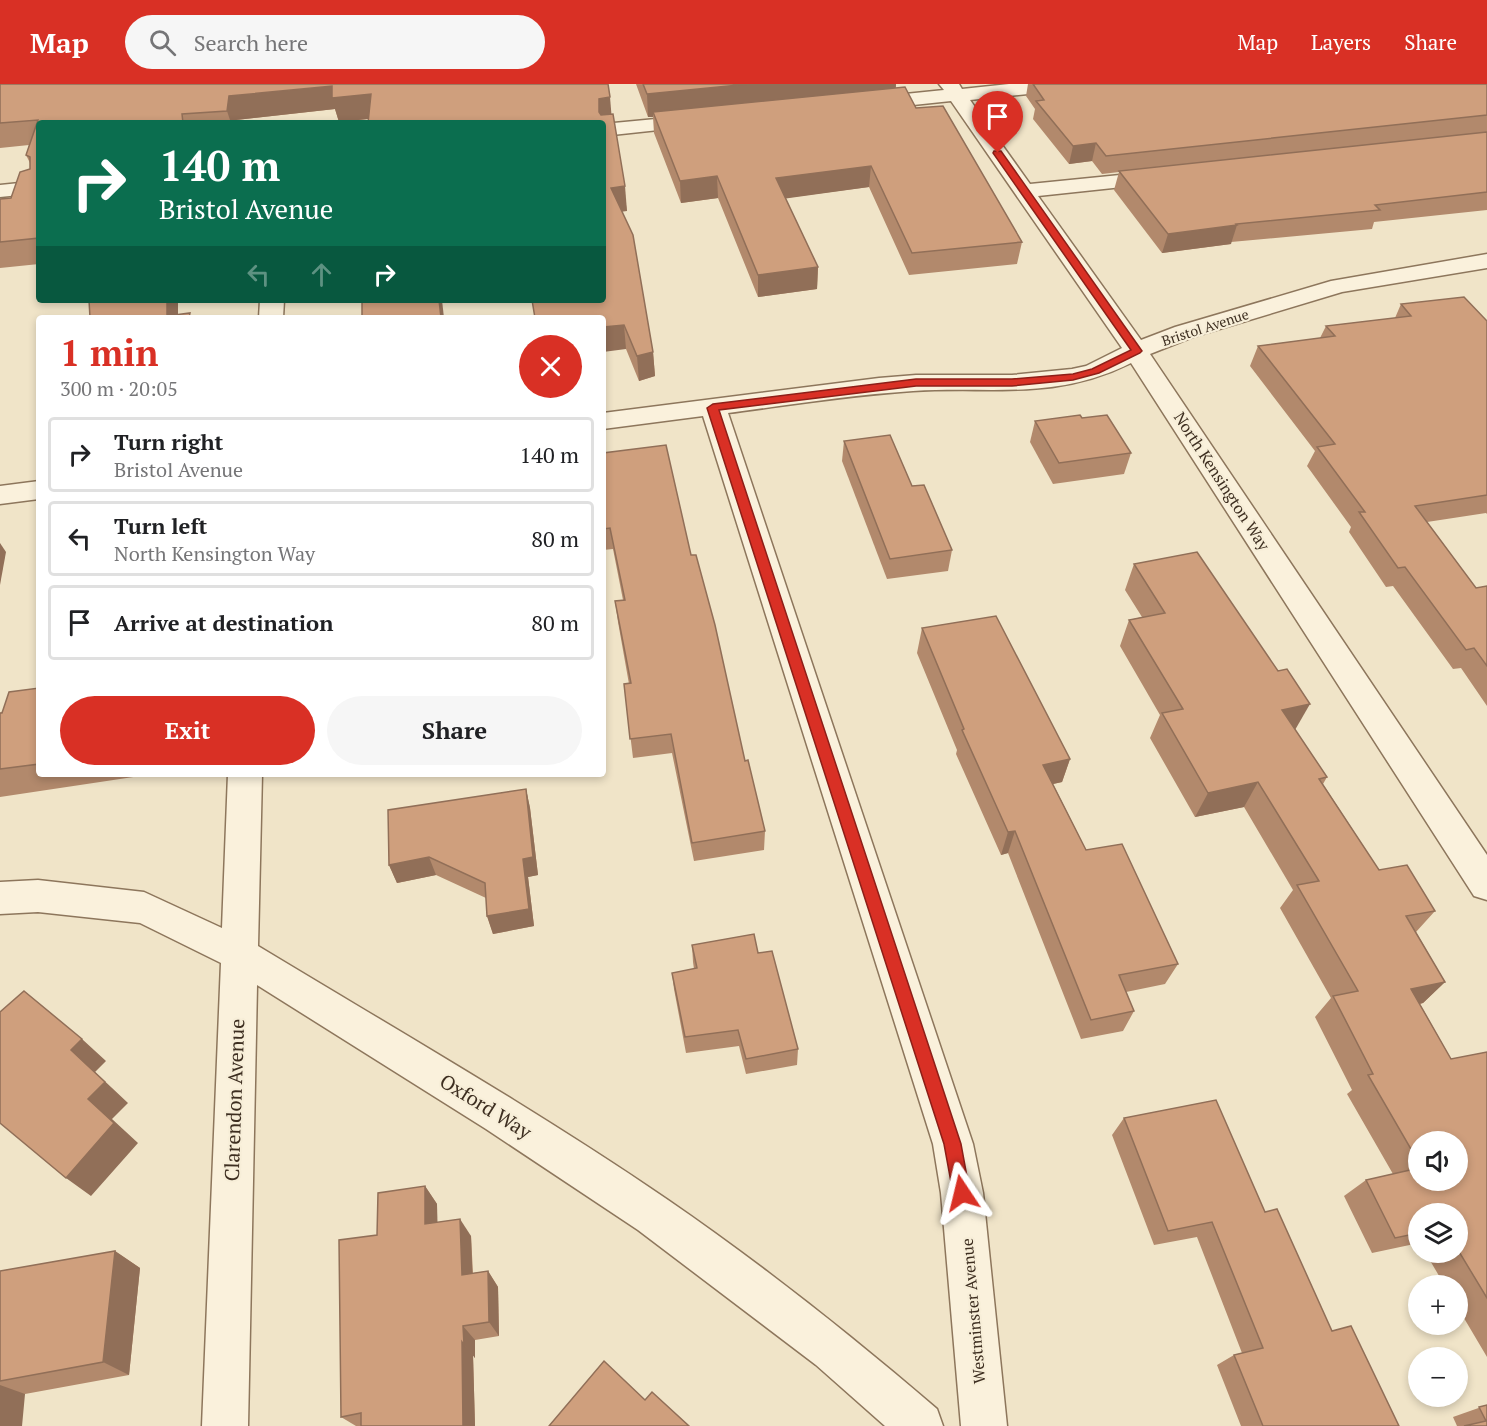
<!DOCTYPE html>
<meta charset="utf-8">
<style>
body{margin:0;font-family:"PT Serif",serif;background:#f6f6f6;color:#202124;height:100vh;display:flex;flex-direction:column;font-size:22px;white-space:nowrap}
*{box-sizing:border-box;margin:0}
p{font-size:20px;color:#757577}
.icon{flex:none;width:33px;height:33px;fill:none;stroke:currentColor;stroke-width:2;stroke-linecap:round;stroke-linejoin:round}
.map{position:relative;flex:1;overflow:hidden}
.panel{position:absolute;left:36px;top:231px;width:570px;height:462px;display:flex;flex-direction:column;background:#fff;border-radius:6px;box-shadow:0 3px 9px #0003}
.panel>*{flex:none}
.hud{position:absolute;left:36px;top:36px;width:570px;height:183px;border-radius:6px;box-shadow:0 3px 9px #0003;background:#0b6e4f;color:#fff;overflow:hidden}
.controls{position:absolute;left:1408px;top:1047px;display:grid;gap:12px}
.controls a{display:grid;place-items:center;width:60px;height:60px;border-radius:50%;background:#fff;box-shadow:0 3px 9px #0003;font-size:30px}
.pin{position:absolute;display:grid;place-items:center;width:51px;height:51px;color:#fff;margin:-62px -26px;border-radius:50% 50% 50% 0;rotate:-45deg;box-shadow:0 0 6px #0007}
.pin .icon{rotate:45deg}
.me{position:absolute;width:66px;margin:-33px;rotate:350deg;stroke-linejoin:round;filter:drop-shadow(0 0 4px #0008)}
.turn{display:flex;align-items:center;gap:21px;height:126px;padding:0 24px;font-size:27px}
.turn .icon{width:78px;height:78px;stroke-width:2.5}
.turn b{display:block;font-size:42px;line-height:51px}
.lanes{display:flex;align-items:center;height:57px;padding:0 24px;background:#0003;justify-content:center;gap:30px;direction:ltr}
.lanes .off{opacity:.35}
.round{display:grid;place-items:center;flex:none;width:63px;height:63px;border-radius:32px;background:#f6f6f6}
.summary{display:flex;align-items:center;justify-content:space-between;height:102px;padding:0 24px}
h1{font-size:36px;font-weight:700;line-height:45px;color:#d93025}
.cta{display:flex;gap:12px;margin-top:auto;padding:12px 24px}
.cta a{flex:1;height:69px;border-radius:36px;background:#d93025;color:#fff;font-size:24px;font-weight:700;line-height:69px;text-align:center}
.cta a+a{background:#f6f6f6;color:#202124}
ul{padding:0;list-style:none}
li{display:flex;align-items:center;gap:18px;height:75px;margin:0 12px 9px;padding:0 12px;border:3px solid #e0e0e0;border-radius:6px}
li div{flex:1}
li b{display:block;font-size:22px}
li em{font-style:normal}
header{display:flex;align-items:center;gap:36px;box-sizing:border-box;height:84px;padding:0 30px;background:#d93025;color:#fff}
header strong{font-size:28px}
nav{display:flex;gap:33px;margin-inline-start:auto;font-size:21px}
.search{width:420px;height:54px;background:#f6f6f6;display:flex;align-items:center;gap:15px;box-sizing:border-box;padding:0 21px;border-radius:33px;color:#757577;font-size:22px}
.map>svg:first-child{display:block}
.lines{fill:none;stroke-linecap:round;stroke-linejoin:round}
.minor-casing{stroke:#8d765c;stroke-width:3}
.minor{fill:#faf1dc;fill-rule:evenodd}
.wall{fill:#b2896c;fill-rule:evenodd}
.shaded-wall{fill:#916f58}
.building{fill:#cf9f7d;stroke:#916f58;stroke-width:1.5}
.route{fill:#d93025;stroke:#8d1f18;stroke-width:1.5}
.labels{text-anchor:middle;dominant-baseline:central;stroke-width:4.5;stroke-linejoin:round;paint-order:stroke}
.far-street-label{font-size:14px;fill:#3d2e20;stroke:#f7eed8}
.street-label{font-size:16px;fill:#3d2e20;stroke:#f7eed8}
.near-street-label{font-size:20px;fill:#3d2e20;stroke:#f7eed8}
</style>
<header>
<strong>Map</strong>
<div class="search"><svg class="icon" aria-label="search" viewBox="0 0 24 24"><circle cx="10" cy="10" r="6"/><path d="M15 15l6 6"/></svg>Search here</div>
<nav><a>Map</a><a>Layers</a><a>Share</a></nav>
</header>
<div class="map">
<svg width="1487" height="1342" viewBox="0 0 1487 1342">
<rect width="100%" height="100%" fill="#f0e4c8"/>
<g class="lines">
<g class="minor-casing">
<g id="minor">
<path d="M939 0H959L962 5 1009 0H1077L1074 4 1067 6 970 16 1030 100 1160 87 1167 89 1171 93 1167 97 1160 99 1038 112 1141 256 1175 243 1331 197 1487 170V184L1342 208 1193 253 1150 270 1487 771V816L1474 812 1131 279C1055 317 993 302 913 307 851 311 789 321 728 329L973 1060 983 1109 1007 1342H961L941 1109 933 1060 703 332 603 345V329L879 294 916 291H1012L1072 285 1086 282 1122 264 951 17 866 26 859 24 856 20 859 16 866 14 944 6Z"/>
<polygon points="698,31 705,33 708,37 705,41 603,52 603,40"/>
<polygon points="39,97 39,109 0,113 0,101"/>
<polygon points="260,216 284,216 283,234 259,234"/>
<polygon points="39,397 39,415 0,420 0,402"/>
<path d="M228 690H262L258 862C395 945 535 1025 668 1116 761 1180 851 1251 937 1325L943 1342H885L816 1281 638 1146 486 1045 257 901 248 1342H202L221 879 140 839 38 828 0 830V798L38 796 144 808 222 844Z"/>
</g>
</g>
<use href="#minor" class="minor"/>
</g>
<g class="wall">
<polygon points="0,0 611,30 627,127 622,127 653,268 655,292 639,297 626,265 603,234 535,234 532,216 603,216 603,39 369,35 339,38 335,25 236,36 236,39 39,39 39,180 0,184 0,115 11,114 30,85 30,79 26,71 29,61 0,64"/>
<polygon points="636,0 896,0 896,4 916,24 1022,158 1017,180 909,191 869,103 785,114 818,183 817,205 758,213 718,114 681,119 654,49 653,33 648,33"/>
<polygon points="1028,0 1487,0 1487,126 1374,138 1372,145 1231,158 1231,160 1162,169 1114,106 1119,88 1102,90 1092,77 1069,80 1033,35 1035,25 1026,12"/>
<polygon points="1401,220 1487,237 1487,430 1486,429 1427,438 1476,504 1487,502 1487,622 1461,584 1453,585 1393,502 1386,503 1349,448 1351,443 1307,382 1315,367 1250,282 1258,262 1320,254 1326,242 1395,234"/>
<polygon points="1082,334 1131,369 1124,390 1053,400 1030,358 1035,337"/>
<polygon points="844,357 912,402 952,466 948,487 887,495 842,377"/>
<polygon points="603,369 691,471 745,677 765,747 764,766 694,777 672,669 633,674 624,600 629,600 618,538 615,517 623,516 613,465 603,466"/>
<path d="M1134 480 1295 646 1327 693 1323 700 1379 786 1435 827 1416 848 1445 898 1423 919 1420 920 1451 975 1487 968V1273L1458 1224V1202H1445L1425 1168H1458V1130H1419V1159L1372 1169 1344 1112 1366 1096 1393 1090 1347 1010 1352 1006 1315 933 1331 914 1280 824 1293 806 1244 723 1195 733 1150 654 1160 631 1120 562 1129 536 1142 533 1125 506ZM1419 1058 1458 1096H1419Z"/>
<polygon points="922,544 1070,675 1062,698 1053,700 1086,766 1178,880 1165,900 1126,908 1134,927 1123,947 1081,955 1008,769 1001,771 956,670 957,666 917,569"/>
<polygon points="39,604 39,690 140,690 140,692 0,713 0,629"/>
<polygon points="526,705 530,724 538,791 528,793 534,842 493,850 487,832 486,814 436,791 397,799 389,781"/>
<polygon points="692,861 758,869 798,965 797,981 746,990 739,962 686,969 674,905 672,889 694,885 693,878"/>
<polygon points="1124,1034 1265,1128 1332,1247 1399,1342 1241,1342 1217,1281 1234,1271 1242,1269 1197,1153 1154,1161 1112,1051"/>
<polygon points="425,1102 437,1120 437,1138 471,1152 473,1189 488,1187 498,1203 499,1252 475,1256 475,1274 473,1271 475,1342 356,1342 341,1333 377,1151"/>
<polygon points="115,1167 140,1184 129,1291 25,1310 0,1342 0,1187"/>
<polygon points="1487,1321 1487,1342 1457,1342 1453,1333"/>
</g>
<g class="shaded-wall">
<polygon points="749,0 896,0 895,9 653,28 653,33 648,33 647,10"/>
<polygon points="332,2 371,10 377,34 339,38 335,25 236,36 236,39 231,39 227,27 229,12"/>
<polygon points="610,13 612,37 601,38 599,28 599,15"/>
<polygon points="1096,59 1092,77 1069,80 1073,62"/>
<polygon points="871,82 869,103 775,116 776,94"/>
<polygon points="717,92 718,114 681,119 680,97"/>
<polygon points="625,102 627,127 613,129 611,104"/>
<polygon points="1237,141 1231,160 1162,169 1168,150"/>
<polygon points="818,183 817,205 758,213 758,191"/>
<polygon points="167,216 178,216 178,234 167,232"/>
<polygon points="439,216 442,216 444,234 441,234"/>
<polygon points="624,241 626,265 603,268 603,243"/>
<polygon points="653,268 655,292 639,297 637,272"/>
<polygon points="0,459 6,468 0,501"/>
<polygon points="1310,620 1295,646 1282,626"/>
<polygon points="1070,675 1062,698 1035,704 1043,681"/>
<polygon points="1258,698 1244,723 1195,733 1208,709"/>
<polygon points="526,705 530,724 538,791 528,793 534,842 493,850 487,832 523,775"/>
<polygon points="1015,747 1008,769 1001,771 1008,748"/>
<polygon points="429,773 436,791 397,799 389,781"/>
<polygon points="1445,898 1423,919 1390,926 1411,905"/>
<polygon points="82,955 106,977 95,988 128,1019 112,1035 138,1059 91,1112 66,1094 88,1015 71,966"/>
<polygon points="425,1102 437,1120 438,1157 425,1140"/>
<polygon points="460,1135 471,1152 473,1207 462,1191"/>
<polygon points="115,1167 140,1184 129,1291 103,1278"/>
<polygon points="488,1187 498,1203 499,1252 489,1238"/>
<polygon points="463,1242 475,1256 475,1274 464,1261"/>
<polygon points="462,1258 473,1271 475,1342 463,1342"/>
<polygon points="0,1301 25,1310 22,1342 0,1342"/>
</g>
<g class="building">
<polygon points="0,0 608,0 610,13 599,15 599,28 601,31 613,30 625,102 611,104 633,151 653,268 637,272 624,241 603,243 603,234 535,234 532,216 603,216 603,195 605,195 603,190 603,39 368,39 371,10 332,14 332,2 229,12 227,27 182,30 183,39 39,39 39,154 0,158 0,115 11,114 20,88 30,85 30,73 26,71 38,36 0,39"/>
<polygon points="643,0 749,0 647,10"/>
<polygon points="1033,0 1487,0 1487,31 1106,72 1096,59 1073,62 1036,17 1044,16"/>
<polygon points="905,3 916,24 943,22 1022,158 912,169 871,82 776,94 818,183 758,191 717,92 680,97 653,28"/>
<polygon points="1487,48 1487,108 1375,121 1380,126 1236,140 1237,141 1168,150 1119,87"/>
<polygon points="1464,213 1487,237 1487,411 1415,422 1476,504 1487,502 1487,582 1474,564 1466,566 1405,483 1398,484 1359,428 1365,428 1317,363 1335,360 1258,262 1335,252 1326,242 1411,232 1401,220"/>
<polygon points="89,216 167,216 167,232 190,229 189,234 90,234"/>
<polygon points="362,216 439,216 441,234 362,234"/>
<polygon points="1080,331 1082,334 1107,331 1131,369 1059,379 1035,337"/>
<polygon points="890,351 912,402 924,401 952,466 890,475 844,357"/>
<polygon points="666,361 691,471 696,471 715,541 745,677 748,676 765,747 692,759 671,650 630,655 624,600 631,599 615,517 625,516 610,444 603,445 603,369"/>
<polygon points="1197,468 1278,587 1287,585 1310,620 1282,626 1327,693 1319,695 1379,786 1407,781 1435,827 1406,832 1445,898 1411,905 1451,975 1487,968 1487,1214 1458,1166 1458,1130 1419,1130 1419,1149 1395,1154 1366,1096 1419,1084 1419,1096 1458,1096 1458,1058 1419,1058 1419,1079 1368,991 1373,990 1333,912 1358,907 1297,801 1319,797 1258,698 1208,709 1162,629 1183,625 1129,536 1165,529 1134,480"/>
<polygon points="996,532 1070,675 1043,681 1086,766 1122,760 1178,880 1119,891 1134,927 1091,936 1015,747 1008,748 962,646 964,645 922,544"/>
<polygon points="39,604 39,680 0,685 0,629 2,629 9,608"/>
<polygon points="526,705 533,773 523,775 529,825 487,832 485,799 429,773 389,781 388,726"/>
<polygon points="754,850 758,869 772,867 798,965 746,975 738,946 685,953 672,889 697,884 692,861"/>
<polygon points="24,907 82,955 71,966 105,998 88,1015 114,1039 66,1094 0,1039 0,928"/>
<polygon points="1216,1016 1265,1128 1277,1125 1332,1247 1351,1242 1399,1342 1263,1342 1234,1271 1263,1264 1212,1138 1168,1147 1124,1034"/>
<polygon points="425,1102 425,1140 460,1135 462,1191 488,1187 489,1238 463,1242 464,1261 462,1258 463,1342 361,1342 361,1329 341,1333 339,1156 377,1151 378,1109"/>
<polygon points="115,1167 103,1278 0,1297 0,1187"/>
<polygon points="604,1277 645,1316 652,1308 689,1342 549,1342"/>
<polygon points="1487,1321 1487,1342 1464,1342 1486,1337 1479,1323"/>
</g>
<polygon class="route" points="994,67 1001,67 1142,267 1140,269 1099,289 1073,296 1012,302 916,302 719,326 961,1060 970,1109 968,1115 962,1118 956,1115 953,1109 944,1060 707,324 713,320 916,295 1012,295 1073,290 1092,285 1131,266 993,69"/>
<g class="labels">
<g class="far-street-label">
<text transform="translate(1205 243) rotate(-18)">Bristol Avenue</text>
</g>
<g class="street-label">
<text transform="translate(1222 397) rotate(57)">North Kensington Way</text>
<text transform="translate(973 1227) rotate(-95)">Westminster Avenue</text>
</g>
<g class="near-street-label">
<text transform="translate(234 1016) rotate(-88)">Clarendon Avenue</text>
<text transform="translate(486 1022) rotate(32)">Oxford Way</text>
</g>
</g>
</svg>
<div class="controls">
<a><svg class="icon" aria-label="sound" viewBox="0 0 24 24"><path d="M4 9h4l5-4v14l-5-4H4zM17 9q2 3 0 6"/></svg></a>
<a><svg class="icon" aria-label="layers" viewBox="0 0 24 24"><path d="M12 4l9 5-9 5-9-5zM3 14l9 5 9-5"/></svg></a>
<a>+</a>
<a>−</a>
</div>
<div class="pin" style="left:998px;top:69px;background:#d93025"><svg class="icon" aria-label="arrive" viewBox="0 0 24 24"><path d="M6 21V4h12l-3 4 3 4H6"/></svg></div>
<svg class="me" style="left:962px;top:1109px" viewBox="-20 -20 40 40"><path d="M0-17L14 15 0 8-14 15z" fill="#d93025" stroke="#fff" stroke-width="4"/></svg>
<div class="hud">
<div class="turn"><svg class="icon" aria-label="right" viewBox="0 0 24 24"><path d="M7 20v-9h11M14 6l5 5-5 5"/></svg><div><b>140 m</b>Bristol Avenue</div></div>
<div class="lanes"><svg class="icon off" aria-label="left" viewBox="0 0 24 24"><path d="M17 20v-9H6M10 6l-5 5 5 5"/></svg><svg class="icon off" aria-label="ahead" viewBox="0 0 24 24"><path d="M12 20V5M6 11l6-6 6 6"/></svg><svg class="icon" aria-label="right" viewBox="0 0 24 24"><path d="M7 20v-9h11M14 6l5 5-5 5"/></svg></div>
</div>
<section class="panel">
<div class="summary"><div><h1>1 min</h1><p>300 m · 20:05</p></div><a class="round" style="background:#d93025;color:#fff"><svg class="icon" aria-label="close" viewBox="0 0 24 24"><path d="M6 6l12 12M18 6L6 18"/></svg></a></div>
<ul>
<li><svg class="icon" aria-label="right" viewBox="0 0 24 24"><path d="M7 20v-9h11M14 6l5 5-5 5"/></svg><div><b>Turn right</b><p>Bristol Avenue</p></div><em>140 m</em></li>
<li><svg class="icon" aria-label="left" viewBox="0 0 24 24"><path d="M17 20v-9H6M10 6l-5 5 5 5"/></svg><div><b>Turn left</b><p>North Kensington Way</p></div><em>80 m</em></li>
<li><svg class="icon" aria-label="arrive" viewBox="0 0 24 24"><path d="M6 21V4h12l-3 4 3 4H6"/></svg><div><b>Arrive at destination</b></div><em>80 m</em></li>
</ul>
<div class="cta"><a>Exit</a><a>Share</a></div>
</section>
</div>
